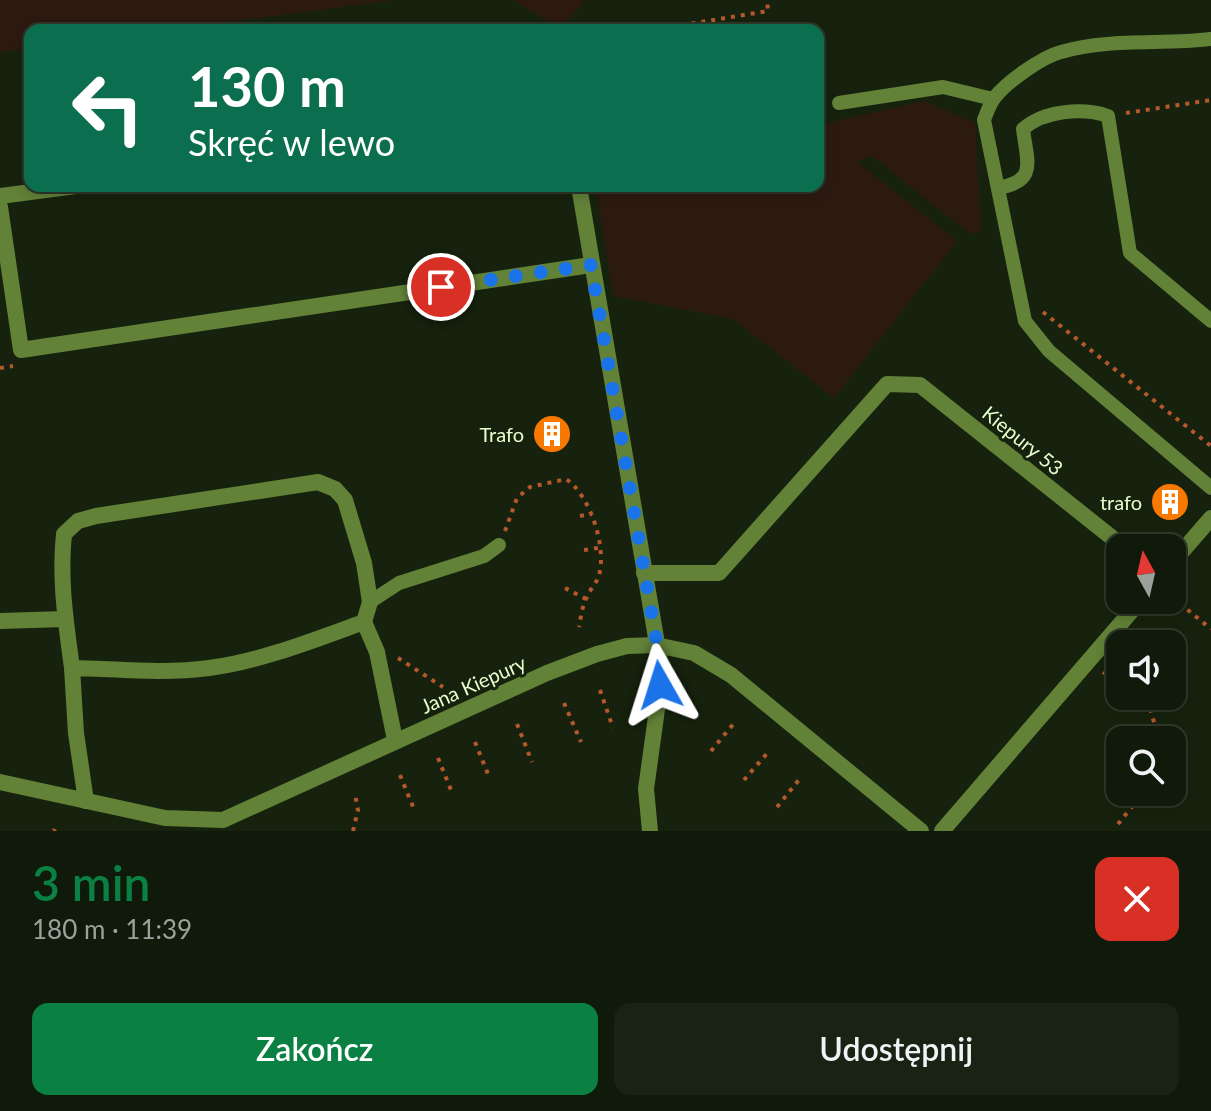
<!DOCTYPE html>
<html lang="pl">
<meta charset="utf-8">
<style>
body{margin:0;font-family:Lato,sans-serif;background:#192313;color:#f1f3f6;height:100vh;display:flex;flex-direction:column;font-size:30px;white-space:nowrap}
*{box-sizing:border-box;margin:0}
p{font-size:26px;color:#9ca19c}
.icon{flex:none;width:44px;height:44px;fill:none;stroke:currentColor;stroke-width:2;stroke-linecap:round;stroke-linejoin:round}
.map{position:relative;height:831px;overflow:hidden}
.drawer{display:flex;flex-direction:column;background:#101a0a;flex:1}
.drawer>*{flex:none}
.top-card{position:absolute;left:24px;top:24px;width:800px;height:168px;border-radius:16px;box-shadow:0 4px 12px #0003,0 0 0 2px #30382b;background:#0b6e4f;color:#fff;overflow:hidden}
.needle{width:52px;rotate:352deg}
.tools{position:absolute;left:1106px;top:534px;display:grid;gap:16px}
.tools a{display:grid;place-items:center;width:80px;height:80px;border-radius:16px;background:#101a0a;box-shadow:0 4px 12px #0003,0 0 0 2px #30382b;font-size:40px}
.pin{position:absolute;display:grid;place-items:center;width:68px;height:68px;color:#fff;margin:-34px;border:4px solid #fff;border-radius:50%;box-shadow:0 2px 8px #0007}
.me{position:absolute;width:88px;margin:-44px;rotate:354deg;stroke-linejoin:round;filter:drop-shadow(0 0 6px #0008)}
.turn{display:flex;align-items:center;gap:28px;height:168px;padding:0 32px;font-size:36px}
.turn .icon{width:104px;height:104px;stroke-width:2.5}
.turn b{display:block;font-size:56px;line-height:68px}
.round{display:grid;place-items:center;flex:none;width:84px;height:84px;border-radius:16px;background:#192313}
.headline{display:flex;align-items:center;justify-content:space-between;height:136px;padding:0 32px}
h1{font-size:48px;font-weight:600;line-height:60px;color:#0b8043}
.cta{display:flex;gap:16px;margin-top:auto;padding:16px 32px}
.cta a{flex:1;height:92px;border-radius:16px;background:#0b8043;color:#fff;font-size:32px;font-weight:600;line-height:92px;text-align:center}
.cta a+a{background:#192313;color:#f1f3f6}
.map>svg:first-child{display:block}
.green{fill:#2c1a10}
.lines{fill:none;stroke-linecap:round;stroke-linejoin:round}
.path{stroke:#b6582b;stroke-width:4;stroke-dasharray:4 6;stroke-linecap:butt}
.service{stroke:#628237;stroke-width:14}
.minor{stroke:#628237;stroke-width:16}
.route{stroke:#1a73e8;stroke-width:14;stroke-dasharray:0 25.2}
.labels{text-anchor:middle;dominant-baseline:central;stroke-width:6;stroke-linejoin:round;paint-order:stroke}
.poi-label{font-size:20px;fill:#e7ffce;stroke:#16220d;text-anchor:end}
.street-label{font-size:20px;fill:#e7ffce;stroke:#16220d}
</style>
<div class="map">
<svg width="1211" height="831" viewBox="0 0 1211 831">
<rect width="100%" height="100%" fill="#16220d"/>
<g class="green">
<polygon points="0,0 395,0 169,30 30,30 30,48 0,52"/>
<polygon points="512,0 585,0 561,29"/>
<polygon points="924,101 975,123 981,231 970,234 872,156 857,162 957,241 834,398 733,319 613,296 596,186 818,186 818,125"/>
</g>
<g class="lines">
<g class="path">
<polyline points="652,30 768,11 767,0"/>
<polyline points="1126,113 1211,100"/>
<polyline points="1043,312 1211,446"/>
<polyline points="0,368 13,366"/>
<polyline points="580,516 592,514"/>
<path d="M505 531 517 498 530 487 566 479C590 495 607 547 599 575 597 583 590 589 587 597 582 606 581 617 579 627"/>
<polyline points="584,550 598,548"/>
<polyline points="565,588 586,599"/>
<polyline points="1172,597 1211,629"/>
<polyline points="398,658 443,687"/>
<polyline points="1103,672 1120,685"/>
<polyline points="600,690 613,728"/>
<polyline points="1135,696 1150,708 1159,740"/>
<polyline points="564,703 581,742"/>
<polyline points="517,724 532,762"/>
<polyline points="475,742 490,779"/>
<polyline points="711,751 735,722"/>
<polyline points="438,758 453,795"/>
<polyline points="400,775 414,809"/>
<polyline points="744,780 770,750"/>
<polyline points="777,807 802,776"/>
<polyline points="1118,824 1144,792"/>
<polyline points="54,831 55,829"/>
<polyline points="353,831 358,810 355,794"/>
</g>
<g class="service">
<path d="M1211 39C1162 45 1109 38 1061 52 1042 57 1008 81 995 97 990 103 987 112 984 120L1025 321 1049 351 1211 488"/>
<polyline points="839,103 943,87 993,99"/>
<path d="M998 188C1038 181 1027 162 1023 129 1043 111 1082 107 1108 116L1130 253 1211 321"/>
<polyline points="370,602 399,583 484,556 499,545"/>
</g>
<g class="minor">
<polyline points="579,186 662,673 646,789 650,831"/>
<polyline points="0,196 76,186"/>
<polyline points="0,207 21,350 591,265"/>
<polyline points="1172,563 1211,518"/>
<polyline points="644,573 719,573 887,384 920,385 1125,548"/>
<polyline points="0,621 65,619"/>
<path d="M72 668C66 623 59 579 64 534L78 521 96 516 318 482 335 489 345 500 364 563 370 602 364 622"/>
<polyline points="0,782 165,818 223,820 547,673 597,654 627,646 656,645 694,653 731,675 921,831"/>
<path d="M86 801 76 733 72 668C117 669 164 674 209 668 262 661 314 640 364 622L377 652 395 740"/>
<polyline points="942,831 1141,600"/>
</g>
</g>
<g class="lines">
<polyline class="route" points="441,287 591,265 662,673 660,685"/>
</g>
<defs>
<g id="building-disc" transform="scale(2)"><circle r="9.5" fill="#f97900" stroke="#16220d"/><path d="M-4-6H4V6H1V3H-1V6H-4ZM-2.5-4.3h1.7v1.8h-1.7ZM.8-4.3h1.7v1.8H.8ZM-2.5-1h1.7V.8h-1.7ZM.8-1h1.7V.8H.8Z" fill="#fff"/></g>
</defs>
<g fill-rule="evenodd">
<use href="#building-disc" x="552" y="434"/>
<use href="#building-disc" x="1170" y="502"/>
</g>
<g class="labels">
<g class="poi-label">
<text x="524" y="434">Trafo</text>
<text x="1142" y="502">trafo</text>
</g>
<g class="street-label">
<text transform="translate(1023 440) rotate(39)">Kiepury 53</text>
<text transform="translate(473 684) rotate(-24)">Jana Kiepury</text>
</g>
</g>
</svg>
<div class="tools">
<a><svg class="needle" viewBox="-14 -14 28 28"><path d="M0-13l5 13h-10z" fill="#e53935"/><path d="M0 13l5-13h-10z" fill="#9ca19c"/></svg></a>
<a><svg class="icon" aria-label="sound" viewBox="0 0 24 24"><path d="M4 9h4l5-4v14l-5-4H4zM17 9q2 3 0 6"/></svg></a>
<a><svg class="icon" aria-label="search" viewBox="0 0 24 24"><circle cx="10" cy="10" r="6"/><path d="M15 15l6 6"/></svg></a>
</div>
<div class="pin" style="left:441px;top:287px;background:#d93025"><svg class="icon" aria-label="arrive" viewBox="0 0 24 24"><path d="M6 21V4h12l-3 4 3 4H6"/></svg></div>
<svg class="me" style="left:660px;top:685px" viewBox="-20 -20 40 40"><path d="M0-17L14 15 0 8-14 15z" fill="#1a73e8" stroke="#fff" stroke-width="4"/></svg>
<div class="top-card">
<div class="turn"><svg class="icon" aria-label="left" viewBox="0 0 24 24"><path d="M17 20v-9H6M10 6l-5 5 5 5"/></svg><div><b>130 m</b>Skręć w lewo</div></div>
</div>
</div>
<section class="drawer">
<div class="headline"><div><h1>3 min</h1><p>180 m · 11:39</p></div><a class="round" style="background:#d93025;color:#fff"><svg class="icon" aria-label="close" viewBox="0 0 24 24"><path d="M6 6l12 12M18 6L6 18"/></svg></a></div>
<div class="cta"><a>Zakończ</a><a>Udostępnij</a></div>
</section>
